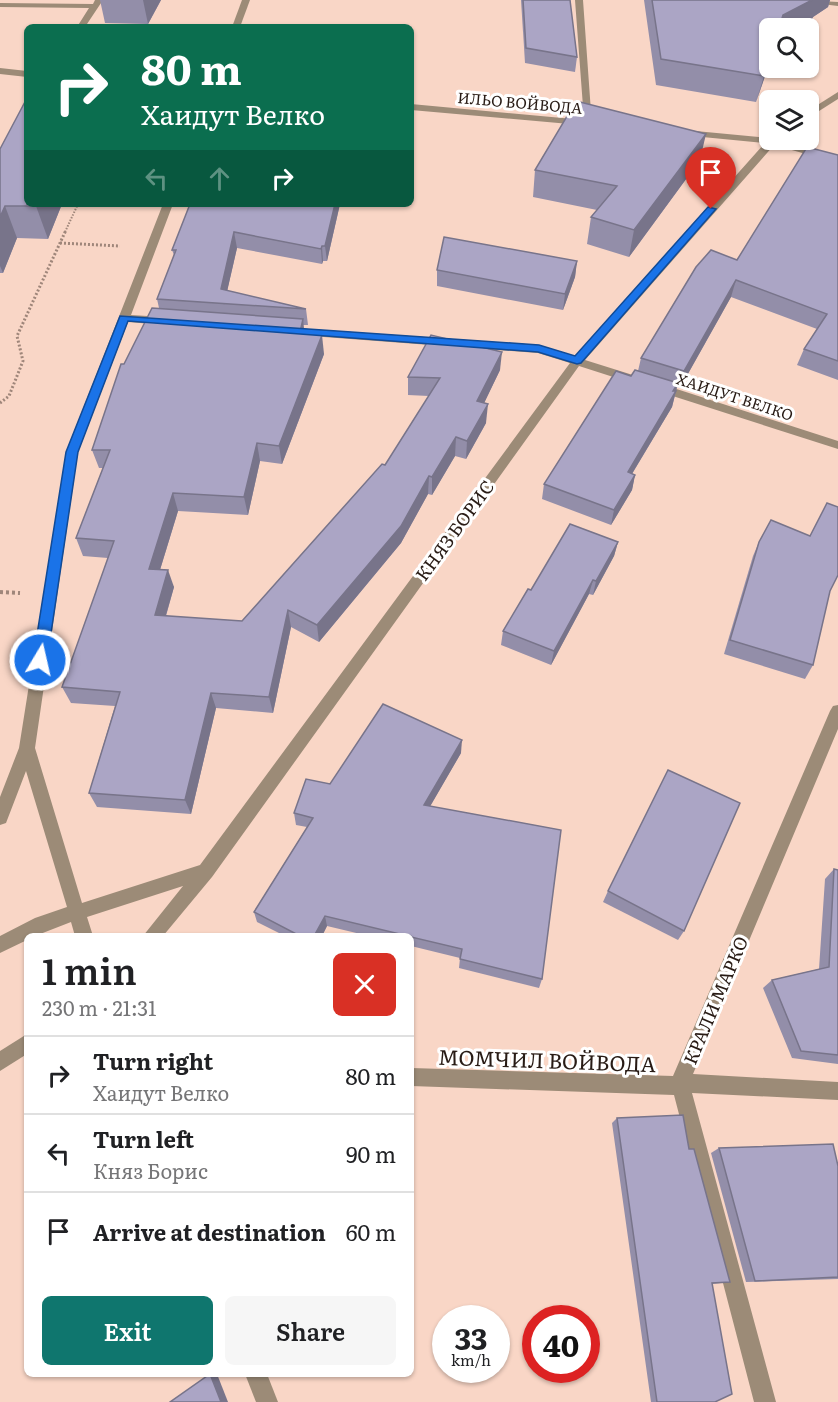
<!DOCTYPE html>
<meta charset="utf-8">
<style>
body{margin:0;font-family:Literata,serif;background:#f6f6f6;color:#202124;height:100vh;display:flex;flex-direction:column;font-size:22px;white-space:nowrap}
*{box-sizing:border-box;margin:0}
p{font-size:20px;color:#757577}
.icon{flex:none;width:33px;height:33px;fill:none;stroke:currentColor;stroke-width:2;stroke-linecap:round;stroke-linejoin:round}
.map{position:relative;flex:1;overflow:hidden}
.panel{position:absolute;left:24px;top:933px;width:390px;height:444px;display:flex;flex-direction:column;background:#fff;border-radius:9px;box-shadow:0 2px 4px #0004}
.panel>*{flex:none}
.banner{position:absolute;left:24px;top:24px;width:390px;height:183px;border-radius:9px;box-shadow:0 2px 4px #0004;background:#0b6e4f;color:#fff;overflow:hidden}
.buttons{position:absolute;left:759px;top:18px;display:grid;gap:12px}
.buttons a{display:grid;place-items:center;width:60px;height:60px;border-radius:9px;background:#fff;box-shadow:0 2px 4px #0004;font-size:30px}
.speed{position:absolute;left:432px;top:1305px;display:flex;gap:12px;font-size:30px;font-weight:700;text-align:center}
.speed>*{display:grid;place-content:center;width:78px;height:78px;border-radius:50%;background:#fff;box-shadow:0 2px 4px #0004;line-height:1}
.speed small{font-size:15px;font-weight:400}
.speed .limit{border:9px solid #d22;background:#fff;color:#111}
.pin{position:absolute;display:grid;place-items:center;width:51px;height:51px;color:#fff;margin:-62px -26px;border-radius:50% 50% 50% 0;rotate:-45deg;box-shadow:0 0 6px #0007}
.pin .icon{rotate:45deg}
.me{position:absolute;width:66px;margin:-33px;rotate:9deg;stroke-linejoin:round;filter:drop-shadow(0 0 4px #0008)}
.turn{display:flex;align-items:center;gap:21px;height:126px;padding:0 18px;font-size:27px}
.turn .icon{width:78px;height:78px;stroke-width:2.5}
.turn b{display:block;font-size:42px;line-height:51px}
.lanes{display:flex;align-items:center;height:57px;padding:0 18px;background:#0003;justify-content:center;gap:30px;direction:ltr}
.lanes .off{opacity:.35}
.round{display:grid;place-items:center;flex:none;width:63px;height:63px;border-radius:9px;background:#f6f6f6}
.headline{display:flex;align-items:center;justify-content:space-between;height:102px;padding:0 18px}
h1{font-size:36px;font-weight:600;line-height:45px}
.button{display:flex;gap:12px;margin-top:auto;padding:12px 18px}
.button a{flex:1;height:69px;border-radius:9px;background:#0f766e;color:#fff;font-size:24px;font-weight:600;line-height:69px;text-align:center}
.button a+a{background:#f6f6f6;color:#202124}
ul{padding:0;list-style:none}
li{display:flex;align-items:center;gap:18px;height:78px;padding:0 18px;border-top:2px solid #e0e0e0}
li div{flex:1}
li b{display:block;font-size:22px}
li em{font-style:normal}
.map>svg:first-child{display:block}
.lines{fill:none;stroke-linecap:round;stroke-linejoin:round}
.path-far2{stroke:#9f867a;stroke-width:2;stroke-dasharray:1.5 1.5;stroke-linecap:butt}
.path-far1{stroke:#9f867a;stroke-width:3;stroke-dasharray:2 2;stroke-linecap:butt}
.path{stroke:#9f867a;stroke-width:4;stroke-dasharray:3 3;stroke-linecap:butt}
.minor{fill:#9c8b77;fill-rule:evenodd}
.wall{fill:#938ea9}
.shaded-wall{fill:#78748a}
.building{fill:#aba5c5;stroke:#78748a;stroke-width:1.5}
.route{fill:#1a73e8;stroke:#114b97;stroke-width:1.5}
.labels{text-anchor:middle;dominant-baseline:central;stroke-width:6;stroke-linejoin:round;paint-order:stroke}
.far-street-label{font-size:15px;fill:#281b15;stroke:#fff}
.street-label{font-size:18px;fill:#281b15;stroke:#fff}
.near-street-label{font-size:21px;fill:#281b15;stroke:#fff}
</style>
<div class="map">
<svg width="838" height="1402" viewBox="0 0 838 1402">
<rect width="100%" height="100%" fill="#f9d6c6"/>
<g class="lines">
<polyline class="path-far2" points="65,232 78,204"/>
<g class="path-far1">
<polyline points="60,243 120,246"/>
<polyline points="0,403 9,396 23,361 17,336 66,230"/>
</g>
<polyline class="path" points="0,592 20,593"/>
<g class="minor">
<polygon points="95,0 103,0 85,27 77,27 89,8 0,7 0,3 93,4"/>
<polygon points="242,0 250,0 240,27 232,27"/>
<polygon points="575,0 583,0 592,126 411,110 411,104 584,120"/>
<polygon points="801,0 838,2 838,6 805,2"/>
<polygon points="0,68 27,71 27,77 0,74"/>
<polygon points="838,92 838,99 808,118 808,111"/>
<polygon points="685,130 770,138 838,157 838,163 774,145 585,360 636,376 638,379 632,383 579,366 212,877 163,936 143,936 183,886 87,917 93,936 75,936 71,922 35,936 27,936 27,940 0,953 0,936 35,918 67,907 26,771 6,823 0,825 0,797 19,748 66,452 163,204 173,204 131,315 164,317 170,321 164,325 128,322 78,452 35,748 82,903 200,865 570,363 538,353 284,334 278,330 280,327 539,345 575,356 765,143 682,135 680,133"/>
<polygon points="658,383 838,441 838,449 654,390 654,384"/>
<polygon points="838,705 838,729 693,1074 838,1082 838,1100 692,1093 776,1402 754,1402 674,1095 411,1086 411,1068 673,1076 830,711 833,706"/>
<polygon points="27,1034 27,1054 0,1071 0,1051"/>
<polygon points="245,1374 267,1374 278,1402 256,1402"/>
</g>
</g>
<g class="wall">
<polygon points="100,0 161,0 148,24 105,23"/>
<polygon points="521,0 570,0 577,57 575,72 525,63"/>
<polygon points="644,0 830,0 828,7 813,17 811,21 799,28 770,28 770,62 756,102 656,85"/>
<polygon points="0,149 62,204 48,239 17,238 3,273 0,273"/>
<polygon points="838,155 838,380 797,365 804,349 817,329 731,297 680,388 677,387 672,407 632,474 635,475 632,490 611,525 542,499 544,484 631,376 638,371 641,358"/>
<polygon points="700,160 629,257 587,244 591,217 597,210 533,197 535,170"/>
<polygon points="190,204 340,204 327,261 323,261 322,264 237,248 227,291 306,309 308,325 303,325 304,333 324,354 282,464 260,461 248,515 178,511 160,570 174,587 166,616 242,621 385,465 429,396 408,395 408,377 500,370 484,403 486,423 466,459 455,456 432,495 428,494 401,543 319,642 291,627 273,713 216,708 191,814 97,807 89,793 115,706 71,703 62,687 108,558 83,556 76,538 103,468 99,468 92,450 124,364 159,308 157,299 174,255 172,250"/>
<polygon points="577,261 575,277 563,310 437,286 437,270"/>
<polygon points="618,542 614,556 593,595 589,594 551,665 501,645 503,631 531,590"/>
<polygon points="759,542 830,591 813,665 805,679 724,654 753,556"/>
<polygon points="461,753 430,806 542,979 539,988 459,968 460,958 411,946 411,936 369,936 327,926 322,936 285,936 257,922 254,912 307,827 296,825 294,813 330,784"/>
<polygon points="834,869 838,870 838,1064 792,1058 763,988 772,980 819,969 825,879"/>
<polygon points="608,891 684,931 678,940 603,902"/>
<polygon points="617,1118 689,1149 730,1282 712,1284 715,1402 651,1402 612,1123"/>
<polygon points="719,1148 838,1166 838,1279 746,1282 711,1153"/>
</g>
<g class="shaded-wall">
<polygon points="143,0 161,0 148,24"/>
<polygon points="812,0 830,0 828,7 813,17 811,21 799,28 779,28 783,15"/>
<polygon points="770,58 770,62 756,102 764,76"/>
<polygon points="706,134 700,160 629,257 634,230"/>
<polygon points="37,204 62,204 48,239 36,206"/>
<polygon points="335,204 340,204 327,261 325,246"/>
<polygon points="5,206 17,238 3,273 0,266 0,217"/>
<polygon points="234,232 237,248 224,305 221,289"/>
<polygon points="322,246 323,261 322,264 321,249"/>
<polygon points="577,261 575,277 563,310 565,294"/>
<polygon points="736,280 731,297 680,388 684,371"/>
<polygon points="303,319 305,338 300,332"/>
<polygon points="322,335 324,354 282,464 279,446"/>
<polygon points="502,352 500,370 476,420 477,401"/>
<polygon points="678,383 672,407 624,487 628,472"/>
<polygon points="488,404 486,423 466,459 467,441"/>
<polygon points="456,437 455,456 432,495 432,477"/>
<polygon points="257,443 260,461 248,515 244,497"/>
<polygon points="635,475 632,490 611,525 614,510"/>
<polygon points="429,476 428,494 401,543 319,642 317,625"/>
<polygon points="173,493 178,511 155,586 149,569"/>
<polygon points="618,542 614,556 593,595 596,581"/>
<polygon points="168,570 174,587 161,632 155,615"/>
<polygon points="593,580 589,594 551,665 554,651"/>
<polygon points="288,610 291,627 273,713 269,697"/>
<polygon points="211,693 216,708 191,814 185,800"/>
<polygon points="462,740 461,753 424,817 424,805"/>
<polygon points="325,916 327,926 322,936 314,936"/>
<polygon points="210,1374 217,1374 228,1402 221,1402"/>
</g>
<g class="building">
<polygon points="523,0 570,0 577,57 526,48"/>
<polygon points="652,0 812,0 783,15 779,28 770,28 770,58 764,76 661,59"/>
<polygon points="27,98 27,204 37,204 36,206 5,206 0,217 0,149"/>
<polygon points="576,101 706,134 634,230 591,217 617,186 535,170"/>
<polygon points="807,147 838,155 838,361 804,349 827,314 736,280 684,371 641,358 696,267 711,250 737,260"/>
<polygon points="190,204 335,204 325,246 322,246 321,249 234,232 221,289 306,309 157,299 176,250 172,250"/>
<polygon points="444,237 577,261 565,294 437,270"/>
<polygon points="152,308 303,319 300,332 322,335 279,446 257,443 244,497 173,493 149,569 168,570 155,615 242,621 382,464 385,465 440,378 408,377 431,335 502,352 477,401 488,404 467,441 456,437 432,477 429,476 401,526 317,625 288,610 269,697 211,693 185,800 89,793 120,692 62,687 114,541 76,538 110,450 92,450 121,364 124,364"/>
<polygon points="635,370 678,383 673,391 676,391 628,472 635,475 614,510 544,484 616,371 631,376"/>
<polygon points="827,503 838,507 838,575 830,591 813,665 730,640 759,542 771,520 810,536"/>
<polygon points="570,524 618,542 596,581 593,580 554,651 503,631 528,589 531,590"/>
<polygon points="383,704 462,740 424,805 561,830 542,979 460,959 462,949 411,937 411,936 408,936 325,916 314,936 300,936 254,912 313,818 294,813 306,779 330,784"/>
<polygon points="668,770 740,803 684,931 608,891"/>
<polygon points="834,869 838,870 838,1055 801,1051 772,980 829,967"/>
<polygon points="683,1115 689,1149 694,1149 730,1282 712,1283 732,1394 715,1402 657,1402 617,1118"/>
<polygon points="833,1144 838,1166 838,1277 755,1281 719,1148"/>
<polygon points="210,1374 221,1402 170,1402"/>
</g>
<polygon class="route" points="708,207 716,209 581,363 577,364 538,352 128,321 78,452 47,660 40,665 35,664 33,660 66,452 120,316 539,345 575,356"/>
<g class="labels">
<g class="far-street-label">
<text transform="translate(520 102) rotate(5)">ИЛЬО ВОЙВОДА</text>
<text transform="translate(735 396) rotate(18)">ХАИДУТ ВЕЛКО</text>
</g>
<g class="street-label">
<text transform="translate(454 530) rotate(-54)">КНЯЗ БОРИС</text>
<text transform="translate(715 1000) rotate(-67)">КРАЛИ МАРКО</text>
</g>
<g class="near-street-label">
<text transform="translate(547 1059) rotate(2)">МОМЧИЛ ВОЙВОДА</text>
</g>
</g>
</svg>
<div class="buttons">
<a><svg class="icon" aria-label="search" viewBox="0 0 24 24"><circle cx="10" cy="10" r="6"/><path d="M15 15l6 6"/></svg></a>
<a><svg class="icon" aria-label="layers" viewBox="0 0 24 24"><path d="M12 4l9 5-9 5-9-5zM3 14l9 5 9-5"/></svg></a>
</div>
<div class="speed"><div>33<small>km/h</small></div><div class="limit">40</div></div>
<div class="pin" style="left:711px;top:209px;background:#d93025"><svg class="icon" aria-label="arrive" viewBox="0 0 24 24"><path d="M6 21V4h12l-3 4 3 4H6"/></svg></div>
<svg class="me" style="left:40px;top:660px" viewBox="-20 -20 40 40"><circle r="17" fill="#1a73e8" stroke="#fff" stroke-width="3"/><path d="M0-11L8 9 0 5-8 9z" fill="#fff"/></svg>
<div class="banner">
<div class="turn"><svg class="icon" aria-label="right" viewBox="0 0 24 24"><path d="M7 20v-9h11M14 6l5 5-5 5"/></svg><div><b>80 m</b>Хаидут Велко</div></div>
<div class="lanes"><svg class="icon off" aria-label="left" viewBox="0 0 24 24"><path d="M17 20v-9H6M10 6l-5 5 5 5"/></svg><svg class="icon off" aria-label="ahead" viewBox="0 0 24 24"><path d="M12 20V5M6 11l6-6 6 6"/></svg><svg class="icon" aria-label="right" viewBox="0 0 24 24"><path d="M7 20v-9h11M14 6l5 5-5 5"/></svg></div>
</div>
<section class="panel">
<div class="headline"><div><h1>1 min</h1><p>230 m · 21:31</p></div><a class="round" style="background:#d93025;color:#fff"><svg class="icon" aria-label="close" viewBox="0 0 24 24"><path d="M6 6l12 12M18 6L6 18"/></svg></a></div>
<ul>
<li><svg class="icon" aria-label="right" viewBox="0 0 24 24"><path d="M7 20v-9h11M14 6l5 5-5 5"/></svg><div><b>Turn right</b><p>Хаидут Велко</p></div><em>80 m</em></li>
<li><svg class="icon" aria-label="left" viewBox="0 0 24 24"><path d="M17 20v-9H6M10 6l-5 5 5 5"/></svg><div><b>Turn left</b><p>Княз Борис</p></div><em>90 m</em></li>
<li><svg class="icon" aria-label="arrive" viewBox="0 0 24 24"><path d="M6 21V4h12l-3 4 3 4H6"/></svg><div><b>Arrive at destination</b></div><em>60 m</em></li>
</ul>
<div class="button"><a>Exit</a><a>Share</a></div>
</section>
</div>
